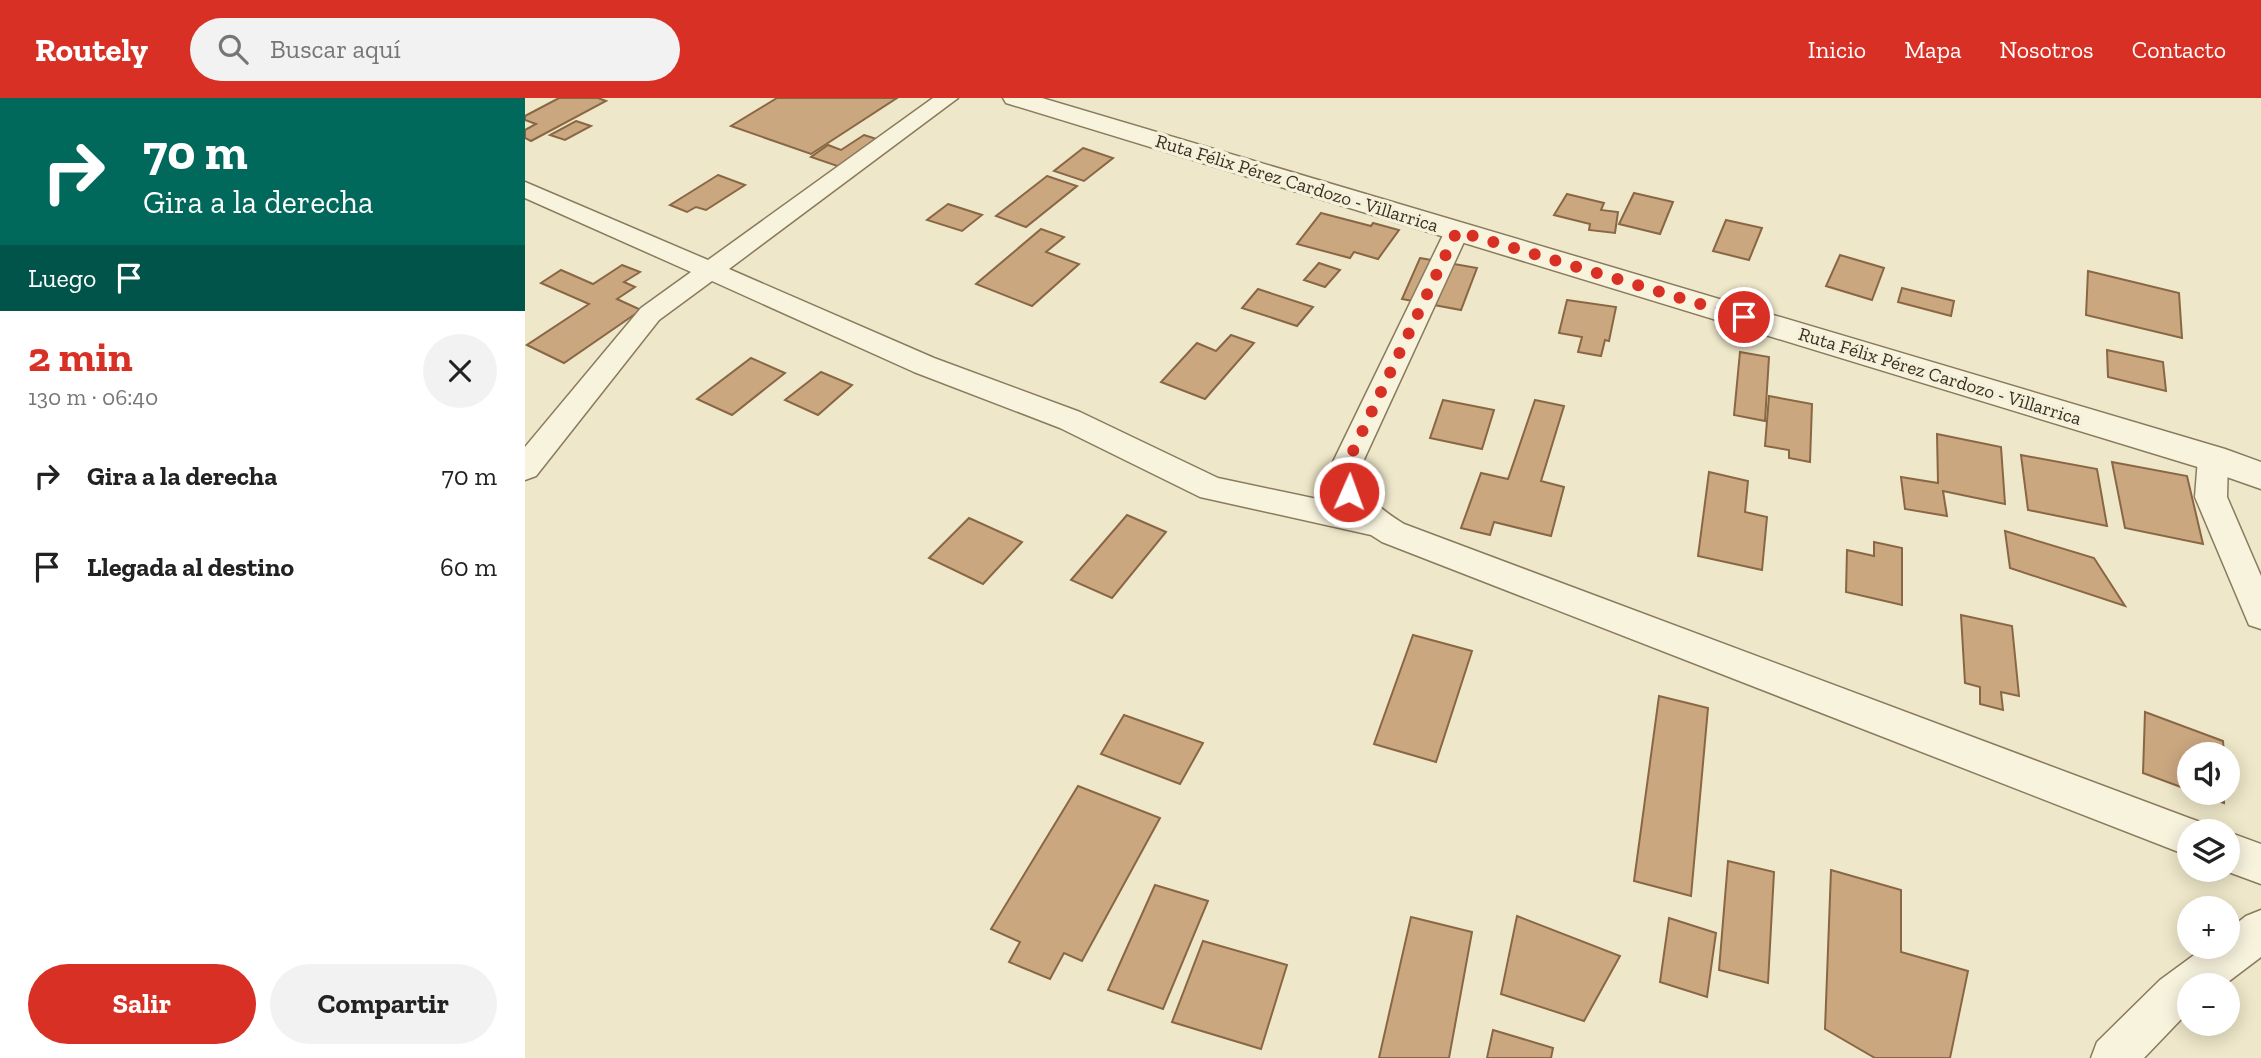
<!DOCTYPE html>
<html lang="es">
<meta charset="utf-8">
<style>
body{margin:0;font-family:"Zilla Slab",serif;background:#f2f2f2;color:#222;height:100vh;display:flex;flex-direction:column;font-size:26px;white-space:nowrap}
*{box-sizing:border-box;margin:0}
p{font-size:23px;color:#767676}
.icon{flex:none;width:38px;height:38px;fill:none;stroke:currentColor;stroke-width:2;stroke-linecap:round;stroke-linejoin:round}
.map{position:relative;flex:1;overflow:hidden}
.details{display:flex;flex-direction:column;background:#fff;width:525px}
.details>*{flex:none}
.top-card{background:#00695c;color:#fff;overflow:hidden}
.fabs{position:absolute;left:1652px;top:644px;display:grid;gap:14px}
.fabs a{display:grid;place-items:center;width:63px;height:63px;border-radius:50%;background:#fff;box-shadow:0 4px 18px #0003;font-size:35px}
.pin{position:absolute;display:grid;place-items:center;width:60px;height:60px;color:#fff;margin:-30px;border:4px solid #fff;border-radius:50%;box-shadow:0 2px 7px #0007}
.me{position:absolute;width:77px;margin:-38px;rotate:2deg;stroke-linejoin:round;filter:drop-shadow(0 0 5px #0008)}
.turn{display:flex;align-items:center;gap:24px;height:147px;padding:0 28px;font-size:32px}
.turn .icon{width:91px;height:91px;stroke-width:2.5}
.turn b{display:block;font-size:49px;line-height:60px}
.then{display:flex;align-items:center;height:66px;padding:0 28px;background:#0003;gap:14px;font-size:26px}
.round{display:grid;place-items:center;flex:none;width:74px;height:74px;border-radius:37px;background:#f2f2f2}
.summary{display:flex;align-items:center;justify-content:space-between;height:119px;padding:0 28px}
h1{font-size:42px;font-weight:700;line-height:52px;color:#d93025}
.button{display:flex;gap:14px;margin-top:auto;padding:14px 28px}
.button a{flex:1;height:80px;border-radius:42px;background:#d93025;color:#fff;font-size:28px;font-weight:700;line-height:80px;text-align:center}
.button a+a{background:#f2f2f2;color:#222}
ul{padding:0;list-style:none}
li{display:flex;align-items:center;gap:21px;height:91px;padding:0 28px}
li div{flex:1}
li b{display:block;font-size:26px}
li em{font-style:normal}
header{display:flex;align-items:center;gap:42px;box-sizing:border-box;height:98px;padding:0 35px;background:#d93025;color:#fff}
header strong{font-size:33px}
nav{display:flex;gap:38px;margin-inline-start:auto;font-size:24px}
.search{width:490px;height:63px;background:#f2f2f2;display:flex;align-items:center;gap:18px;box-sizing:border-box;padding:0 24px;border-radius:38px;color:#767676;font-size:26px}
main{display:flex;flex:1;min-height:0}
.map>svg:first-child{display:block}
.building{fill:#cba780;stroke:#896744;stroke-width:2}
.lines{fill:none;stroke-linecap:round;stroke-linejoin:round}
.minor-casing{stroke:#8a7a5e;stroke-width:3}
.tertiary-casing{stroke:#8a7a5e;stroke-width:3}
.minor{fill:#f8f3dd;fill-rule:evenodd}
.tertiary{fill:#f8f3dd;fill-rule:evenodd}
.route{stroke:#d93025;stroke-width:12;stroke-dasharray:0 21.6}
.labels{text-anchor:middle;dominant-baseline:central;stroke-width:7;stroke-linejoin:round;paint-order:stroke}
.far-street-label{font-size:19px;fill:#3b3021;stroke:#f5f0d9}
</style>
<header>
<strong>Routely</strong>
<div class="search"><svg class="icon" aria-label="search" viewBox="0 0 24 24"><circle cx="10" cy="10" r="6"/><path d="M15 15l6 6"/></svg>Buscar aquí</div>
<nav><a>Inicio</a><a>Mapa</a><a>Nosotros</a><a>Contacto</a></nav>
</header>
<main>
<section class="details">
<div class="top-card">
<div class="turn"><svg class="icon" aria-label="right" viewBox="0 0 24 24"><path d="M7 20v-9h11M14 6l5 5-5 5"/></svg><div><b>70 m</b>Gira a la derecha</div></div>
<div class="then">Luego<svg class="icon" aria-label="arrive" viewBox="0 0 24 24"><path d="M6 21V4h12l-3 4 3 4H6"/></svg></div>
</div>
<div class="summary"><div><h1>2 min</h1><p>130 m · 06:40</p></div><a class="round"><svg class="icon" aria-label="close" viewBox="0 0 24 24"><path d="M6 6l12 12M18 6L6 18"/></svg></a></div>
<ul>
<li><svg class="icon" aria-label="right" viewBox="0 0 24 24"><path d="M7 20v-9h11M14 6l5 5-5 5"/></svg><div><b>Gira a la derecha</b></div><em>70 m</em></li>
<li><svg class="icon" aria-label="arrive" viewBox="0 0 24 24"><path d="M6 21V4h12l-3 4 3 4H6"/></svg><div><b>Llegada al destino</b></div><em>60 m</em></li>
</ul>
<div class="button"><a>Salir</a><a>Compartir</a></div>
</section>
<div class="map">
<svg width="1736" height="960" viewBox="0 0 1736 960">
<rect width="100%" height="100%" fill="#eee7c9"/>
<g class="building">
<polygon points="34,0 73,0 81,3 6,43 0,40 0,32 11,26 0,22 0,18"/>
<polygon points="252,0 372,0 286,56 206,28"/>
<polygon points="51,23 66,28 40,42 25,37"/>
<polygon points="339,37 361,44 321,71 286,59 303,47 316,52"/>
<polygon points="558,50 588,60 559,83 529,73"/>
<polygon points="193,77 220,87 181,112 171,109 162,114 145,107"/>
<polygon points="522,78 552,88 501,129 471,118"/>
<polygon points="1109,95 1148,104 1135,136 1094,126"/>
<polygon points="1042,96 1079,105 1076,112 1093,114 1090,135 1064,132 1065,126 1029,117"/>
<polygon points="423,106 457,117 437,133 402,122"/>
<polygon points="796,115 846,128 848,125 874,132 853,161 829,154 825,160 772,146"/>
<polygon points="1201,122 1237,130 1224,162 1188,153"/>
<polygon points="516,131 539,139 521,154 554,166 507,208 451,186"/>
<polygon points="1315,157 1359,170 1347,202 1301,188"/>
<polygon points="895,160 952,170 936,212 877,201"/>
<polygon points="794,165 815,172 800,189 779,182"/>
<polygon points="97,167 115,174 99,184 110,189 92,201 116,212 39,265 2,247 64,206 16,185 36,172 68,186"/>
<polygon points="1563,173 1654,195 1657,240 1561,217"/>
<polygon points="1377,190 1429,203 1426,218 1373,204"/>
<polygon points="733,191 788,209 772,228 717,210"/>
<polygon points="1042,202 1091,209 1084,243 1080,242 1076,258 1053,254 1057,239 1034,235"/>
<polygon points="706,237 729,245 680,301 636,284 672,245 691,253"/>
<polygon points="1582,252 1638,264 1641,293 1583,279"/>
<polygon points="1215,254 1244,259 1240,323 1209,317"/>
<polygon points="226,260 260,275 207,317 172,301"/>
<polygon points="296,274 327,287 293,317 260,302"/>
<polygon points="1244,298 1287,306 1285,364 1264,360 1264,352 1240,348"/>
<polygon points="918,302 969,312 957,351 905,340"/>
<polygon points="1010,302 1039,308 1016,383 1039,389 1026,438 969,424 965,437 936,430 956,375 983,381"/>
<polygon points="1412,336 1476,349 1480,406 1418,393 1422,418 1380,411 1376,379 1413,385"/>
<polygon points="1496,357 1572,371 1582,428 1503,412"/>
<polygon points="1587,364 1662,378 1678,446 1600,430"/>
<polygon points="1184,374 1223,383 1220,414 1242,419 1237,472 1173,458"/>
<polygon points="602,417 641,434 587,500 546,482"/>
<polygon points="444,420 497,444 458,486 404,460"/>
<polygon points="1480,433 1569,460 1600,508 1485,470"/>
<polygon points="1349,444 1377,450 1377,507 1321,494 1322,452 1349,458"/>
<polygon points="1436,517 1487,528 1494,598 1476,594 1478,612 1455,606 1455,589 1440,585"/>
<polygon points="888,537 947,553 911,664 849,646"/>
<polygon points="1134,598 1183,610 1166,798 1109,783"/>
<polygon points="1620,614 1698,643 1699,656 1664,656 1664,692 1618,675"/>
<polygon points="599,617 678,645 655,686 576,656"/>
<polygon points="553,688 635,720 557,863 539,855 525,881 484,864 495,844 466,831"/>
<polygon points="1671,695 1699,695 1699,705"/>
<polygon points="1203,763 1249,774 1243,885 1194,872"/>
<polygon points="1306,772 1376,792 1376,854 1443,873 1425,960 1350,960 1300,931"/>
<polygon points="630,787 683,803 638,911 583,892"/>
<polygon points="992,818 1095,858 1059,923 976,896"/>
<polygon points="886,819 947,834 924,960 854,960"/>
<polygon points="1144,820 1191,835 1182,899 1135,884"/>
<polygon points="678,843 762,867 736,951 647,924"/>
<polygon points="968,932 1028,950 1026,960 962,960"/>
</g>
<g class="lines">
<g class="minor-casing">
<g id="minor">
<path d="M408 0H433L204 171 409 260 555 314 693 380 816 406 810 392 806 368 920 133 923 128 932 125 941 128 944 133 836 368C841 401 852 409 879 426L1664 720 1678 725 1681 733H1664V758L857 444 846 437 675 399 535 330 389 274 187 183 134 222 11 378 0 382V349L116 210 166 174 0 100V84L183 162Z"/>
<polygon points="1688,349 1699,352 1703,360 1702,399 1736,478 1736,531 1724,527 1670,399 1673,360 1677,352"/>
<polygon points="1703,734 1736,746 1736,786 1698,772 1703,772"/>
<polygon points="1736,812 1736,859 1699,887 1664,887 1664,913 1619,960 1566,960 1572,944 1635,882 1680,849 1703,849 1703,832 1721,818"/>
</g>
</g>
<g class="tertiary-casing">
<polygon id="tertiary" points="478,0 517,0 1700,351 1736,364 1736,391 1676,370 481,5"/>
</g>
<use href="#minor" class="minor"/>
<use href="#tertiary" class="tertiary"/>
</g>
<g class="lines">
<polyline class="route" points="824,394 821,368 932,133 1219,219"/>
</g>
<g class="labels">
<g class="far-street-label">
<text transform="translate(772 85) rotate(17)">Ruta Félix Pérez Cardozo - Villarrica</text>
<text transform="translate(1415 278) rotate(17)">Ruta Félix Pérez Cardozo - Villarrica</text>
</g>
</g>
</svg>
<div class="fabs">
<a><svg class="icon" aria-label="sound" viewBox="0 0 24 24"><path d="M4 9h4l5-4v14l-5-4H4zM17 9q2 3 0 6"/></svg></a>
<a><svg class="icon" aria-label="layers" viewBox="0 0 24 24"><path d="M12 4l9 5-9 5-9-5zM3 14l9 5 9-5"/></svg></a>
<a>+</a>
<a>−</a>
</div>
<div class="pin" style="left:1219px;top:219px;background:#d93025"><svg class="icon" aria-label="arrive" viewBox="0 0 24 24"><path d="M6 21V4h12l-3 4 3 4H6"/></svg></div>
<svg class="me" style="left:824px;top:394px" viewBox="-20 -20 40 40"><circle r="17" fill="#d93025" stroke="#fff" stroke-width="3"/><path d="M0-11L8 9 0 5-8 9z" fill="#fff"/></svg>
</div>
</main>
